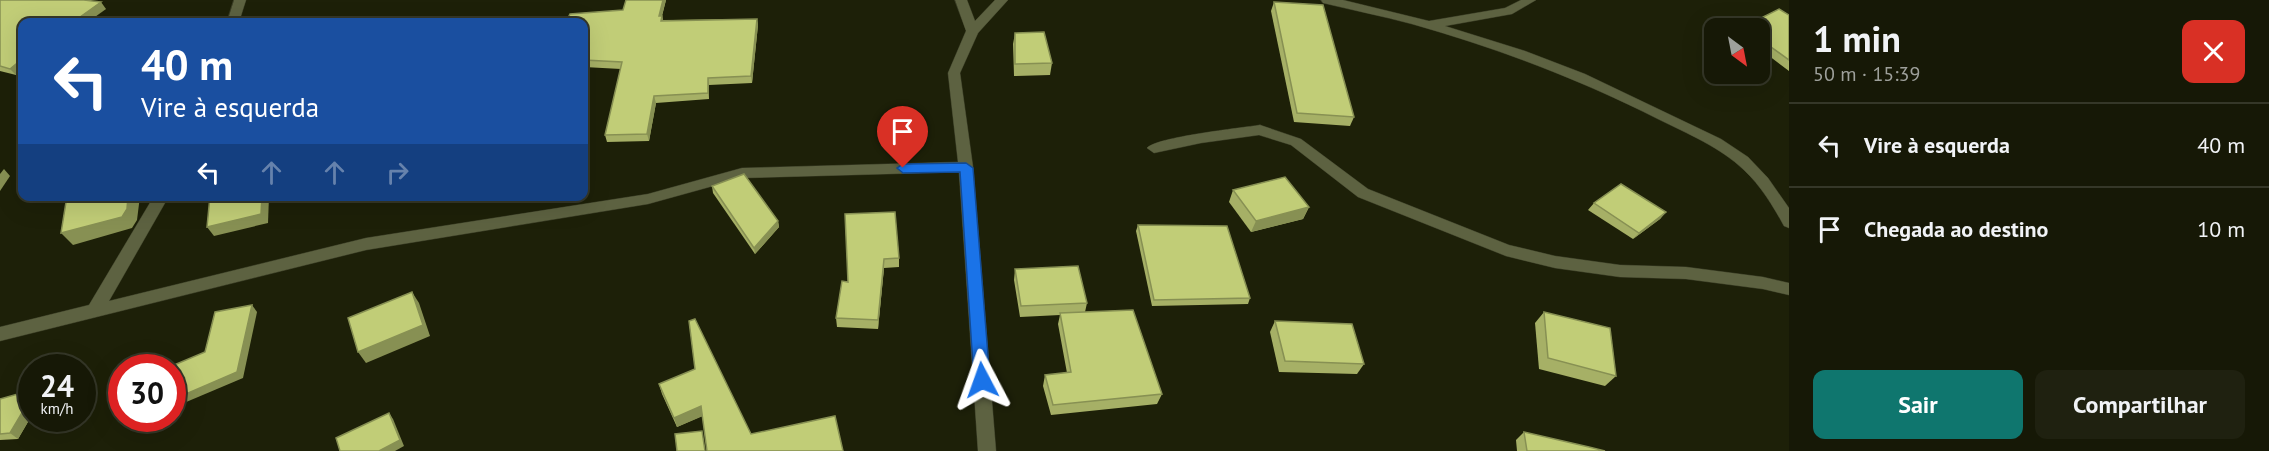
<!DOCTYPE html>
<html lang="pt">
<meta charset="utf-8">
<style>
body{margin:0;font-family:"PT Sans",sans-serif;background:#1f2110;color:#f1f3f6;height:100vh;display:flex;flex-direction:column;font-size:22px;white-space:nowrap}
*{box-sizing:border-box;margin:0}
p{font-size:20px;color:#9ea09b}
.icon{flex:none;width:33px;height:33px;fill:none;stroke:currentColor;stroke-width:2;stroke-linecap:round;stroke-linejoin:round}
.map{position:relative;flex:1;overflow:hidden}
.details{display:flex;flex-direction:column;background:#161806;width:480px}
.details>*{flex:none}
.guide{position:absolute;left:18px;top:18px;width:570px;height:183px;border-radius:12px;box-shadow:0 6px 24px #0002,0 0 0 2px #353728;background:#1a4fa0;color:#fff;overflow:hidden}
.needle{width:39px;rotate:148deg}
.buttons{position:absolute;left:1704px;top:18px;display:grid;gap:12px}
.buttons a{display:grid;place-items:center;width:66px;height:66px;border-radius:12px;background:#161806;box-shadow:0 6px 24px #0002,0 0 0 2px #353728;font-size:30px}
.speed{position:absolute;left:18px;top:354px;display:flex;gap:12px;font-size:30px;font-weight:700;text-align:center}
.speed>*{display:grid;place-content:center;width:78px;height:78px;border-radius:50%;background:#161806;box-shadow:0 6px 24px #0002,0 0 0 2px #353728;line-height:1}
.speed small{font-size:15px;font-weight:400}
.speed .limit{border:9px solid #d22;background:#fff;color:#111}
.pin{position:absolute;display:grid;place-items:center;width:51px;height:51px;color:#fff;margin:-62px -26px;border-radius:50% 50% 50% 0;rotate:-45deg;box-shadow:0 0 6px #0007}
.pin .icon{rotate:45deg}
.me{position:absolute;width:66px;margin:-33px;rotate:356deg;stroke-linejoin:round;filter:drop-shadow(0 0 4px #0008)}
.turn{display:flex;align-items:center;gap:21px;height:126px;padding:0 24px;font-size:27px}
.turn .icon{width:78px;height:78px;stroke-width:2.5}
.turn b{display:block;font-size:42px;line-height:51px}
.lanes{display:flex;align-items:center;height:57px;padding:0 24px;background:#0003;justify-content:center;gap:30px;direction:ltr}
.lanes .off{opacity:.35}
.round{display:grid;place-items:center;flex:none;width:63px;height:63px;border-radius:12px;background:#1f2110}
.head{display:flex;align-items:center;justify-content:space-between;height:102px;padding:0 24px}
h1{font-size:36px;font-weight:600;line-height:45px}
.action{display:flex;gap:12px;margin-top:auto;padding:12px 24px}
.action a{flex:1;height:69px;border-radius:12px;background:#0f766e;color:#fff;font-size:24px;font-weight:600;line-height:69px;text-align:center}
.action a+a{background:#1f2110;color:#f1f3f6}
ul{padding:0;list-style:none}
li{display:flex;align-items:center;gap:18px;height:84px;padding:0 24px;border-top:2px solid #353728}
li div{flex:1}
li b{display:block;font-size:22px}
li em{font-style:normal}
main{display:flex;flex:1;min-height:0}
.map>svg:first-child{display:block}
.lines{fill:none;stroke-linecap:round;stroke-linejoin:round}
.minor-casing{stroke:#393c25;stroke-width:1}
.minor{fill:#5d6241;fill-rule:evenodd}
.wall{fill:#a6b066}
.shaded-wall{fill:#879053}
.building{fill:#c1cd77;stroke:#879053;stroke-width:1.5}
.route{fill:#1a73e8;stroke:#114b97;stroke-width:1.5}
</style>
<main>
<div class="map">
<svg width="1789" height="451" viewBox="0 0 1789 451">
<rect width="100%" height="100%" fill="#1d2008"/>
<g class="lines">
<g class="minor-casing">
<g id="minor">
<polygon points="234,0 246,0 239,22 227,22"/>
<polygon points="955,0 967,0 975,21 995,0 1008,0 978,33 960,73 973,167 996,451 978,451 959,172 742,178 648,204 366,250 0,341 0,327 89,305 154,196 169,196 109,301 366,238 648,194 742,168 958,162 948,73 966,31"/>
<path d="M1321 0H1343L1429 21 1505 8 1521 0H1536L1512 14 1445 26 1525 51 1585 74 1721 139 1748 157 1768 178 1789 208V228L1784 226C1773 206 1761 186 1744 170 1720 147 1688 134 1658 119 1579 79 1497 48 1412 24 1382 16 1352 10 1323 3Z"/>
<path d="M1260 125 1301 139 1368 189 1509 245 1555 256 1620 265 1686 267 1763 277 1789 283V295L1763 289 1686 279 1620 277 1555 268 1506 256 1358 197 1291 145 1259 135 1201 143 1154 153 1147 148C1156 137 1241 128 1260 125Z"/>
</g>
</g>
<use href="#minor" class="minor"/>
</g>
<g class="wall">
<polygon points="0,0 106,9 22,22 22,70 16,75 0,71"/>
<polygon points="626,0 666,0 662,16 663,20 757,19 758,25 752,83 709,85 709,99 656,103 649,141 607,142 605,135 621,69 584,67 584,22 623,10"/>
<polygon points="1274,2 1354,117 1350,126 1294,122 1271,11"/>
<polygon points="1789,15 1789,71 1760,49 1760,28 1742,28 1743,27"/>
<polygon points="1015,33 1052,63 1050,75 1014,76 1013,44"/>
<polygon points="712,186 778,221 779,227 755,254 713,193"/>
<polygon points="1233,190 1309,207 1303,219 1251,232 1229,202"/>
<polygon points="1594,203 1666,212 1660,219 1633,239 1588,210"/>
<polygon points="845,214 899,258 899,267 884,268 878,329 837,327 836,318 848,282"/>
<polygon points="1138,225 1250,298 1248,304 1152,306 1136,231"/>
<polygon points="1015,269 1087,303 1085,312 1162,394 1157,404 1051,415 1043,386 1045,375 1067,373 1058,324 1060,315 1020,317 1014,280"/>
<polygon points="1544,312 1616,376 1605,386 1539,369 1535,323"/>
<polygon points="1275,321 1364,364 1357,374 1279,372 1270,332"/>
<polygon points="695,369 707,451 702,416 677,427 662,394 659,384"/>
<polygon points="32,390 32,415 18,439 0,440 0,399"/>
<polygon points="1524,432 1605,451 1517,451 1516,440"/>
</g>
<g class="shaded-wall">
<polygon points="663,0 666,0 661,19 662,16 664,23 662,27 659,16"/>
<polygon points="101,2 106,9 88,22 73,22"/>
<polygon points="757,19 758,25 752,83 751,76"/>
<polygon points="22,59 22,70 16,75 10,69"/>
<polygon points="708,78 709,85 709,99 708,93"/>
<polygon points="654,96 656,103 649,141 647,134"/>
<polygon points="4,169 10,176 0,191 0,174"/>
<polygon points="128,196 140,196 137,220 132,228 73,245 61,233"/>
<polygon points="262,196 269,196 268,223 214,236 207,227"/>
<polygon points="1309,207 1303,219 1251,232 1256,221"/>
<polygon points="1666,212 1660,219 1633,239 1639,233"/>
<polygon points="778,221 779,227 755,254 754,248"/>
<polygon points="884,259 884,268 878,329 878,320"/>
<polygon points="412,292 419,303 430,336 366,363 358,352"/>
<polygon points="252,305 257,312 243,378 172,408 172,400"/>
<polygon points="32,396 32,415 18,439 10,433"/>
<polygon points="701,406 703,416 677,427 674,418"/>
<polygon points="389,413 393,419 404,446 395,451 379,451"/>
<polygon points="135,418 149,418 140,423"/>
</g>
<g class="building">
<polygon points="0,0 84,0 101,2 73,22 22,22 22,59 10,69 0,66"/>
<polygon points="626,0 663,0 659,16 662,16 661,21 757,19 751,76 708,78 708,93 654,96 647,134 605,135 622,62 584,60 584,22 566,22 570,14 623,10"/>
<polygon points="1274,2 1323,5 1354,117 1297,113"/>
<polygon points="1779,9 1789,15 1789,60 1760,39 1760,28 1745,28 1743,27"/>
<polygon points="1044,32 1052,63 1015,64 1015,33"/>
<polygon points="744,174 778,221 754,248 712,186"/>
<polygon points="1285,177 1309,207 1256,221 1233,190"/>
<polygon points="1621,184 1666,212 1639,233 1594,203"/>
<polygon points="67,196 128,196 127,209 122,217 61,233"/>
<polygon points="210,196 262,196 261,214 207,227"/>
<polygon points="895,212 899,258 884,259 878,320 836,318 842,281 848,282 845,214"/>
<polygon points="1138,225 1227,226 1250,298 1154,300"/>
<polygon points="1078,266 1087,303 1021,306 1015,269"/>
<polygon points="412,292 423,325 358,352 348,318"/>
<polygon points="252,305 237,372 172,400 172,368 167,368 205,352 215,312"/>
<polygon points="1133,310 1162,394 1053,405 1045,375 1071,372 1060,313"/>
<polygon points="1544,312 1610,328 1616,376 1548,358"/>
<polygon points="695,319 751,434 835,416 843,451 707,451 701,406 674,418 659,384 695,369 689,321"/>
<polygon points="1275,321 1352,324 1364,364 1285,361"/>
<polygon points="32,390 32,396 10,433 0,434 0,399"/>
<polygon points="389,413 400,440 379,451 340,451 336,438"/>
<polygon points="702,431 705,451 677,451 675,434"/>
<polygon points="1524,432 1589,447 1605,451 1527,451"/>
</g>
<polygon class="route" points="966,163 973,168 990,380 987,385 982,387 976,385 974,380 960,172 903,173 897,168 903,164"/>
</svg>
<div class="buttons">
<a><svg class="needle" viewBox="-14 -14 28 28"><path d="M0-13l5 13h-10z" fill="#e53935"/><path d="M0 13l5-13h-10z" fill="#9ea09b"/></svg></a>
</div>
<div class="speed"><div>24<small>km/h</small></div><div class="limit">30</div></div>
<div class="pin" style="left:903px;top:168px;background:#d93025"><svg class="icon" aria-label="arrive" viewBox="0 0 24 24"><path d="M6 21V4h12l-3 4 3 4H6"/></svg></div>
<svg class="me" style="left:982px;top:380px" viewBox="-20 -20 40 40"><path d="M0-17L14 15 0 8-14 15z" fill="#1a73e8" stroke="#fff" stroke-width="4"/></svg>
<div class="guide">
<div class="turn"><svg class="icon" aria-label="left" viewBox="0 0 24 24"><path d="M17 20v-9H6M10 6l-5 5 5 5"/></svg><div><b>40 m</b>Vire à esquerda</div></div>
<div class="lanes"><svg class="icon" aria-label="left" viewBox="0 0 24 24"><path d="M17 20v-9H6M10 6l-5 5 5 5"/></svg><svg class="icon off" aria-label="ahead" viewBox="0 0 24 24"><path d="M12 20V5M6 11l6-6 6 6"/></svg><svg class="icon off" aria-label="ahead" viewBox="0 0 24 24"><path d="M12 20V5M6 11l6-6 6 6"/></svg><svg class="icon off" aria-label="right" viewBox="0 0 24 24"><path d="M7 20v-9h11M14 6l5 5-5 5"/></svg></div>
</div>
</div>
<section class="details">
<div class="head"><div><h1>1 min</h1><p>50 m · 15:39</p></div><a class="round" style="background:#d93025;color:#fff"><svg class="icon" aria-label="close" viewBox="0 0 24 24"><path d="M6 6l12 12M18 6L6 18"/></svg></a></div>
<ul>
<li><svg class="icon" aria-label="left" viewBox="0 0 24 24"><path d="M17 20v-9H6M10 6l-5 5 5 5"/></svg><div><b>Vire à esquerda</b></div><em>40 m</em></li>
<li><svg class="icon" aria-label="arrive" viewBox="0 0 24 24"><path d="M6 21V4h12l-3 4 3 4H6"/></svg><div><b>Chegada ao destino</b></div><em>10 m</em></li>
</ul>
<div class="action"><a>Sair</a><a>Compartilhar</a></div>
</section>
</main>
